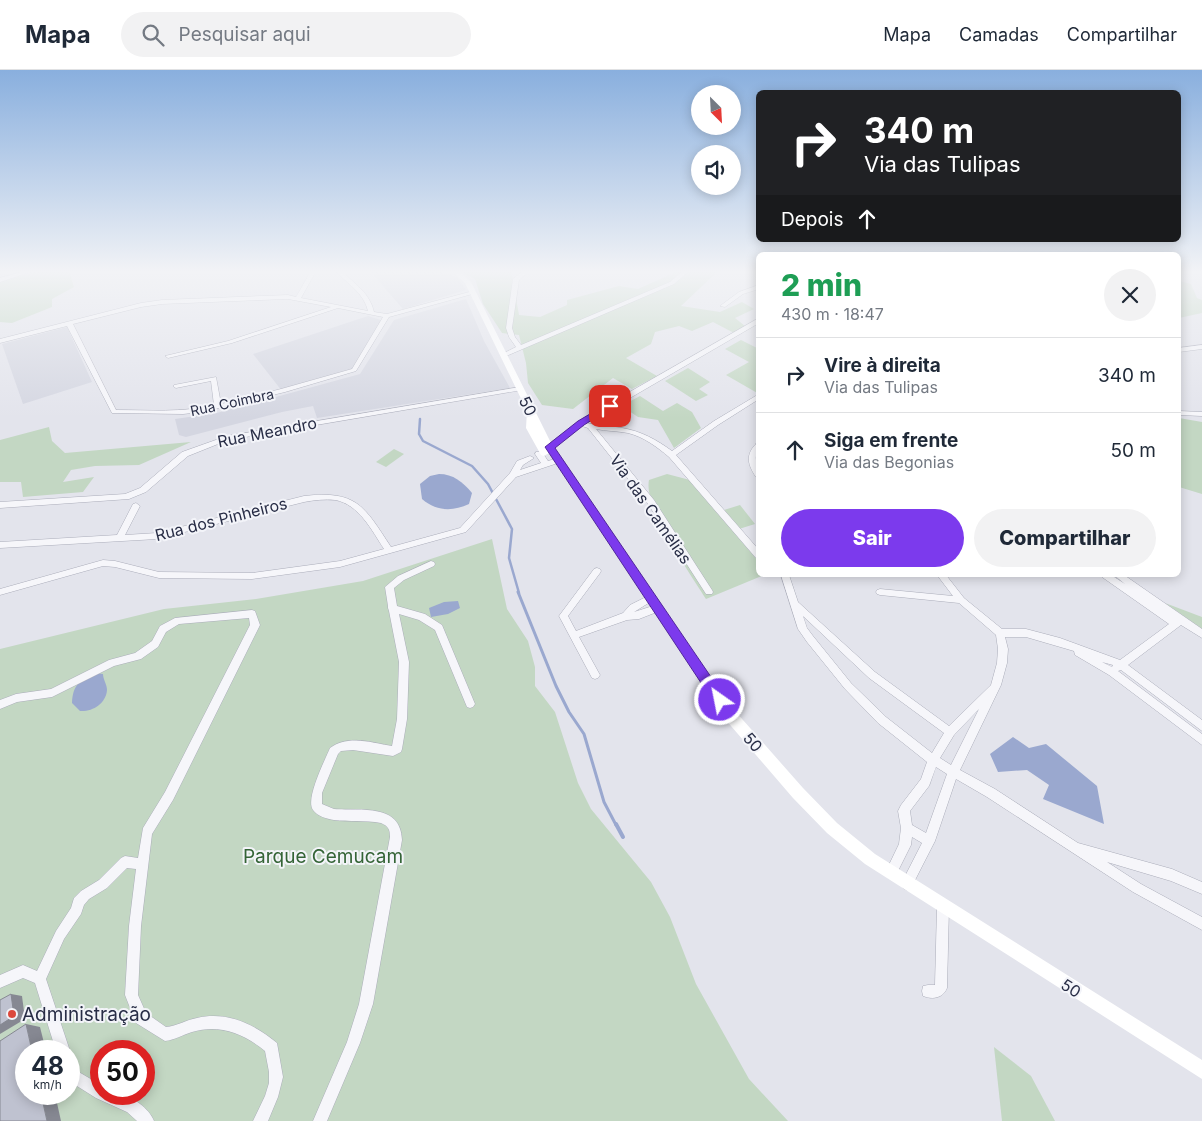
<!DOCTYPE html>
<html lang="pt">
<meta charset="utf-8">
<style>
body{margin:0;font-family:Inter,sans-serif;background:#f2f2f3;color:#1f2937;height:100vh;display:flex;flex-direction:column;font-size:19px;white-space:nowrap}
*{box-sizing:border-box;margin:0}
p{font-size:16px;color:#747a83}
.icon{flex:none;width:28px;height:28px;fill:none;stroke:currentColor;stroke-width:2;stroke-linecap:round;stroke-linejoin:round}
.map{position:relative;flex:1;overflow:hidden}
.drawer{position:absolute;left:756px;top:182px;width:425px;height:325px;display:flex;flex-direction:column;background:#fff;border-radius:8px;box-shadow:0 2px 12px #0003}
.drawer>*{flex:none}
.banner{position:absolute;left:756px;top:20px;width:425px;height:152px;border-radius:8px;box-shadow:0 2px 12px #0003;background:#202124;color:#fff;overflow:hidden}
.needle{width:32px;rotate:156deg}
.controls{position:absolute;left:691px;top:15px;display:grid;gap:10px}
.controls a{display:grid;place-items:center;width:50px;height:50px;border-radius:50%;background:#fff;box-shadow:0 2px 12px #0003;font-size:25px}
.speed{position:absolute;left:15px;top:970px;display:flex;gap:10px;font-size:25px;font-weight:700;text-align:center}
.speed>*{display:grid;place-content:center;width:65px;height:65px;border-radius:50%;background:#fff;box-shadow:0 2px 12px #0003;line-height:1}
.speed small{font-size:12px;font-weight:400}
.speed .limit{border:8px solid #d22;background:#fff;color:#111}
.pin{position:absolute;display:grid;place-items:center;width:42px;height:42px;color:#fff;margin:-21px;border-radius:10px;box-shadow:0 2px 8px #0006}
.me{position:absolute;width:55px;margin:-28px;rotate:327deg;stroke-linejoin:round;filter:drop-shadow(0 0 4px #0008)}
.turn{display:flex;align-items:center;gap:18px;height:105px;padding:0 25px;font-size:22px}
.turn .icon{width:65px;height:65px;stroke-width:2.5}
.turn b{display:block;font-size:35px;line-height:42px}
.then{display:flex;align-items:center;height:48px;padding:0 25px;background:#0003;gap:10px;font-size:19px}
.round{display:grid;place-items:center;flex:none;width:52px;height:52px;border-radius:26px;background:#f2f2f3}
.head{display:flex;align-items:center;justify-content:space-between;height:85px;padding:0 25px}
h1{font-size:30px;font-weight:800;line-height:38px;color:#1e9e55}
.button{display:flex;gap:10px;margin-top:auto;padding:10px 25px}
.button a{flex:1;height:58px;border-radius:30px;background:#7c3aed;color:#fff;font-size:20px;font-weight:800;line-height:58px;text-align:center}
.button a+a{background:#f2f2f3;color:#1f2937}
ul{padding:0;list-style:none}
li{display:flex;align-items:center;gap:15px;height:75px;padding:0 25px;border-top:1px solid #e0e1e3}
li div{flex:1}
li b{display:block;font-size:19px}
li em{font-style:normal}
header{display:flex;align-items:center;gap:30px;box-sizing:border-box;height:70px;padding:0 25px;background:#fff;border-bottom:1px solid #e0e1e3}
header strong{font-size:24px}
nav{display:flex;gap:28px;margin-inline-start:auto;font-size:18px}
.search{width:350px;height:45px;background:#f2f2f3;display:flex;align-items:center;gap:12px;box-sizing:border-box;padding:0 18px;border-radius:28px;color:#747a83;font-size:19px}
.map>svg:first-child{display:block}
.built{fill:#d4d6e1}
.green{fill:#c3d7c3;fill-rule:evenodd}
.water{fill:#9aa8cf}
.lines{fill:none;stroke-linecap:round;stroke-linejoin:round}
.stream-far2{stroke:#9aa8cf;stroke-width:2.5}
.stream-far1{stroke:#9aa8cf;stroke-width:3}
.stream{stroke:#9aa8cf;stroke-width:4}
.street-casing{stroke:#abadba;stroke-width:1}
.street{fill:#f6f6fa;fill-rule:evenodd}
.secondary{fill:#fff;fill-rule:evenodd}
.shaded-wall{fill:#868892}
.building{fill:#bfc2d0;stroke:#868892}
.route{fill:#7c3aed;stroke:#51269a}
.poi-dot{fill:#dc493d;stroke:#f3f4f9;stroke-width:2}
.labels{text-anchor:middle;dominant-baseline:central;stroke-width:4;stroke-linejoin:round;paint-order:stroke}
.far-street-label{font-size:14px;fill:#282d46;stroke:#f3f4f9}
.street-label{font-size:16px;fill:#282d46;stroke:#f3f4f9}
.near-park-label{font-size:19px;fill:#346436;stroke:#f3f4f9}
.near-poi-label{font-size:19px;fill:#282d46;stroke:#f3f4f9;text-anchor:start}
</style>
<header>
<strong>Mapa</strong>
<div class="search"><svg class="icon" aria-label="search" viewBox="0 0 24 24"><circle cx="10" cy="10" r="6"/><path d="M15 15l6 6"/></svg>Pesquisar aqui</div>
<nav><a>Mapa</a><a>Camadas</a><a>Compartilhar</a></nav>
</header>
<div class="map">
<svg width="1202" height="1051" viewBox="0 0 1202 1051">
<rect width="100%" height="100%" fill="#e3e4ec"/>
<g class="built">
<polygon points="370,201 441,201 458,208 466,220 403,239"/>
<polygon points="466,229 484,271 510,318 317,348 313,336 282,342 186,367 179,365 175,349 217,343 360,304 394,250"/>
<polygon points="368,246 384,251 353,300 282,321 253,284"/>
<polygon points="67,257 92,312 23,334 2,274"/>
</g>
<g class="green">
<polygon points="49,201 69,201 74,217 52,229 52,237 12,253 0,252 0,212 31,203"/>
<polygon points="460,201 511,201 519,245 540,247 567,235 567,230 619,216 638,219 678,201 731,201 717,202 681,236 720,242 742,232 754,239 735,248 745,256 734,263 713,252 692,261 679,256 655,262 651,274 626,288 657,306 632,319 613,308 573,339 542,335 528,313 526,293 519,265 502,263 483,234 475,209"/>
<polygon points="1179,211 1191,214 1197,228 1202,230 1202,243 1179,248"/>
<polygon points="741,270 759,279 759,324 726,305 749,292 725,279"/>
<polygon points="688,298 710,312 699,319 708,325 696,331 665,311"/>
<polygon points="640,326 663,341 677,333 692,342 701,358 674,378 658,350 638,347 626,339 618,343 617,352 602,352 597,349"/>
<polygon points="1179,348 1202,352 1202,424 1179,417"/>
<polygon points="49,357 52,371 65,383 191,372 139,395 95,396 71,400 63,412 94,407 83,422 23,427 21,412 0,412 0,370"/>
<polygon points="394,379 404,384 386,397 376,392"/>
<path d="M667 404 690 410 759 492V505H764L706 529C691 505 643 436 649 410Z"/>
<polygon points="740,435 755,454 739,459 724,440"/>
<path d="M492 469 507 539 528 571 535 597V616L555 642 578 713 591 739 651 812 670 847 696 914 749 1009 788 1051H0V579L164 539 256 529 363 511ZM26 981H69V1024H26ZM101 981H144V1024H101Z"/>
<polygon points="1165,533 1202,547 1202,559"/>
<polygon points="994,977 1031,1006 1055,1051 1002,1051"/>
</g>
<g class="water">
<path d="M439 404C453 404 463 412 472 423L469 434C452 442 436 441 422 429L420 414 430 406Z"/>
<polygon points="458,531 460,538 448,544 431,547 429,538 444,532"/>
<path d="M94 603 103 604C103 609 107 615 107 620 106 634 92 642 80 641L72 633C73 615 79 611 94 603Z"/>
<polygon points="1013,667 1029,678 1046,674 1097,716 1104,754 1043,729 1049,715 1027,700 998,702 990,684"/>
</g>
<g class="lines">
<polyline class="stream-far2" points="420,349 419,364 423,371 472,396 488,414 512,459 509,488 519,523"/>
<polyline class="stream-far1" points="518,522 556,616 569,642 584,664 604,732 616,755"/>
<polyline class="stream" points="616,754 623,767"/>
<g class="street-casing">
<g id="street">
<polygon points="25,201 33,201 0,212 0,208"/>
<path d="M311 201H316L301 228 368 241C364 223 347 213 335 201H341C354 213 370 223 374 242L387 244 473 221 476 223 389 247 356 301 285 322 202 342 183 344 112 343 67 256 0 273V269L141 233 162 230 288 225 296 227ZM288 229 331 237 228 271 165 286 168 288 232 273 338 238 383 247 352 299 281 319 221 334 216 307 174 315V317L176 318 211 311 214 335C182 343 149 340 116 340L73 254 141 237 162 234Z"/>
<polygon points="523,201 529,201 519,210 512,258 515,267 521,275 670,212 683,201 689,201 674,214 504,287 502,286 502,284 516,277 509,267 506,258 513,209"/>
<polygon points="759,215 759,219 743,224 725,237 720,236 739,222"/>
<path d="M759 248V253L587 353C598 356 610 356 622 358 641 361 657 370 672 381L714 351 759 324V329L718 355 676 385 759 480V489L756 488 669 387C657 377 644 367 628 363 617 361 606 361 596 359L654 430 712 520 713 522 712 524H706L648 434 588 358 582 356 552 379H546L545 377 579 351Z"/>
<polygon points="1202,275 1202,279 1179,282 1179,278"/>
<polygon points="520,317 522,318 522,320 228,370 188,386 146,422 129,429 0,438 0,432 125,424 140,418 182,382 227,366"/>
<polygon points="1179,341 1202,342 1202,346 1179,345"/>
<path d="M756 374H759C759 380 755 384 756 390 757 397 759 401 759 407H756C748 395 745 385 756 374Z"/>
<path d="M536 382H542L548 391 558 388 562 390 561 392 516 407 466 462 340 497 252 509 159 508 115 497 103 496 0 525V519L103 490 115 491 159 502 252 503 340 491 384 479C372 461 359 434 335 430 325 429 314 430 304 432L157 469 0 478V472L117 465 133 434 136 433 140 436 125 465 157 463 304 426C357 420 364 436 391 477L460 458 510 403 517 391 530 386 534 388 523 395 520 400 541 393 535 384Z"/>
<path d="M431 491 434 492 435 494 434 496 404 510 394 518 397 536 425 544 442 555 475 634 473 637 470 638 467 637 435 560 419 550 399 544 409 592 407 649 402 679 401 682 393 686 353 680 341 681 338 684 322 723V734L334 739C361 741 401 733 402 770L373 934 360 973 327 1051H313L347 972 359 934 390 767C390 759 388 756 381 753 365 750 349 752 334 750 327 749 317 746 313 740 305 729 325 690 330 678 348 664 373 673 392 676L397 649 399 592 389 541 388 538V536L385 517 398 506Z"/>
<polygon points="597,498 600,499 601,501 600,503 568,546 576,561 623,543 630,535 652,524 655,525 656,527 655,529 634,542 659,534 662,536 663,538 662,540 639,549 627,550 579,567 600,605 598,608 595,609 592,608 559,546 594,499"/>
<path d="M781 505H789L798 532 875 602 949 656 991 615 997 593 998 579 996 565 959 533 880 525 877 524 876 522 877 520 880 519 953 526 937 505H946L964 528 1002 559H1026L1060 568 1120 590 1169 554 1102 507 1101 505H1111L1125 514 1114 505H1124L1202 559V568L1181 555 1128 595 1202 650V661L1121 600 1118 601 1202 664V675L1109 605 1075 585 1074 581 1026 567H1005L1008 579 1007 593 1001 615 960 700 995 719 1078 773 1172 799 1202 812V824L1171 811 1107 792 1141 814 1202 847V860L1133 822 987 727 956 709 935 771 911 818 907 820 903 818 901 814 922 773 912 767 911 775 895 807 891 809 887 807 885 803 899 774 901 758 898 741 901 735 921 709 927 692 878 653 845 619 807 572 798 559ZM803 546 869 608 944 663 932 683 886 647 851 613 813 566 807 558ZM1102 592 1113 595 1112 597ZM979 639 951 695 940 688 954 665ZM936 697 947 704 926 763 912 755 910 741 929 716Z"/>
<path d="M252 540 255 541 260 555 173 730 152 764 141 856 138 925 146 943 166 957C177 956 186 950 197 948 227 941 254 954 277 973L283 1007 278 1027 268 1051H253L265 1026 269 1013V1002L265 981C243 963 219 954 192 962 182 965 175 970 165 971L136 953 125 925 129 856 136 799 127 798 107 818 89 829 84 835 81 844 64 869 46 909 70 981 69 983V981H56L35 913 23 908 0 918V905L23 895 37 901 56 861 71 838 74 828 81 821 99 810 121 788 125 786 138 788 143 758 165 722 250 555 249 548 179 554 166 562 158 577 141 589 114 596 52 627 17 632 0 639V630L16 624 51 619 109 590 135 583 152 571 160 556 175 548Z"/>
<path d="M943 831 947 833 949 837 947 918C943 928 933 930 923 926L922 921 923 916 928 915H935L937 837 939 833Z"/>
<path d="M69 991 74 993 77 1001 101 1015V1024C107 1024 113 1023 118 1024 132 1026 149 1038 154 1051H137L127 1042 96 1028 69 1011Z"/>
</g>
</g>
<use href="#street" class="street"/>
<polygon class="secondary" points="453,201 460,201 471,212 553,377 735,641 803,718 837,753 875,784 1202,990 1202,1009 865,794 827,763 793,728 725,649 549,383 544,386 541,385 526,358 527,341 465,213"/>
</g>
<g class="shaded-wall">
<polygon points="11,924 22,926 25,949 0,964 0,955"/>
<polygon points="26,954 40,957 46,981 32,981"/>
<polygon points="41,1024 55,1024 61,1051 47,1051"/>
</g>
<g class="building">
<polygon points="11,924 14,946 0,955 0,930"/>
<polygon points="26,954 32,981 26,981 26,1024 41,1024 47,1051 0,1051 0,971"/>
</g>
<linearGradient id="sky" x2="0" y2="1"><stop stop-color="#89afde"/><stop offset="0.58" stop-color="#f2f3f6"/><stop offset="1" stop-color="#f2f3f6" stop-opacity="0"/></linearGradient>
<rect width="1202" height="348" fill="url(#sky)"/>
<polygon class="route" points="607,334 614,336 584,355 555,378 724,626 726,630 724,634 715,634 545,377 578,351"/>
<circle class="poi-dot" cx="12" cy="944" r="5"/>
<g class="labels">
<g class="far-street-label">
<text transform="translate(232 332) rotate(-12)">Rua Coimbra</text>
</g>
<g class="street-label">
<text transform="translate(528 336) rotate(63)">50</text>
<text transform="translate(267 362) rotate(-11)">Rua Meandro</text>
<text transform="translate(651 439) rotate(55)">Via das Camélias</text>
<text transform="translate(221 449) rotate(-14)">Rua dos Pinheiros</text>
<text transform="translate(753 672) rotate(49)">50</text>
<text transform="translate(1071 918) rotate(32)">50</text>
</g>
<g class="near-park-label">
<text x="323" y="786">Parque Cemucam</text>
</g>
<g class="near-poi-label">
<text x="22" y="944">Administração</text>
</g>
</g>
</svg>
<div class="controls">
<a><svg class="needle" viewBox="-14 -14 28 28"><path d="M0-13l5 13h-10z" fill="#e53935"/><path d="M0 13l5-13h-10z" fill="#747a83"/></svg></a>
<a><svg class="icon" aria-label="sound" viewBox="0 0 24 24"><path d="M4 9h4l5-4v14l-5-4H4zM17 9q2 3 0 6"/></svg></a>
</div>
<div class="speed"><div>48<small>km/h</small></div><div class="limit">50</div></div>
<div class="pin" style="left:610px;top:336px;background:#d93025"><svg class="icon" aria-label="arrive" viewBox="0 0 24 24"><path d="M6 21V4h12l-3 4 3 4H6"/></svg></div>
<svg class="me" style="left:720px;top:630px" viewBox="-20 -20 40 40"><circle r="17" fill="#7c3aed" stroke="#fff" stroke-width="3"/><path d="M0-11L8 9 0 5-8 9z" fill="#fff"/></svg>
<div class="banner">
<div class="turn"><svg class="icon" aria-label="right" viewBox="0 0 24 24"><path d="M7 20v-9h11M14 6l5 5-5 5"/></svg><div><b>340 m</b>Via das Tulipas</div></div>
<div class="then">Depois<svg class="icon" aria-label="ahead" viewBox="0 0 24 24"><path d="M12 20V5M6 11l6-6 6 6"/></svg></div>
</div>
<section class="drawer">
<div class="head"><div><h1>2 min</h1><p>430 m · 18:47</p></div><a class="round"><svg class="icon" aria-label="close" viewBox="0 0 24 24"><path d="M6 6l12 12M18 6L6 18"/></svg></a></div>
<ul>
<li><svg class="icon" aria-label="right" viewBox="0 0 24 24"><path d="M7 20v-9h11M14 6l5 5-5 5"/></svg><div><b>Vire à direita</b><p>Via das Tulipas</p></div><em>340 m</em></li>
<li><svg class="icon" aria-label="ahead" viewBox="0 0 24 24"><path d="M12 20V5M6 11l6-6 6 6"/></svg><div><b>Siga em frente</b><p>Via das Begonias</p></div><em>50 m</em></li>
</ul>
<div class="button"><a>Sair</a><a>Compartilhar</a></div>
</section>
</div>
